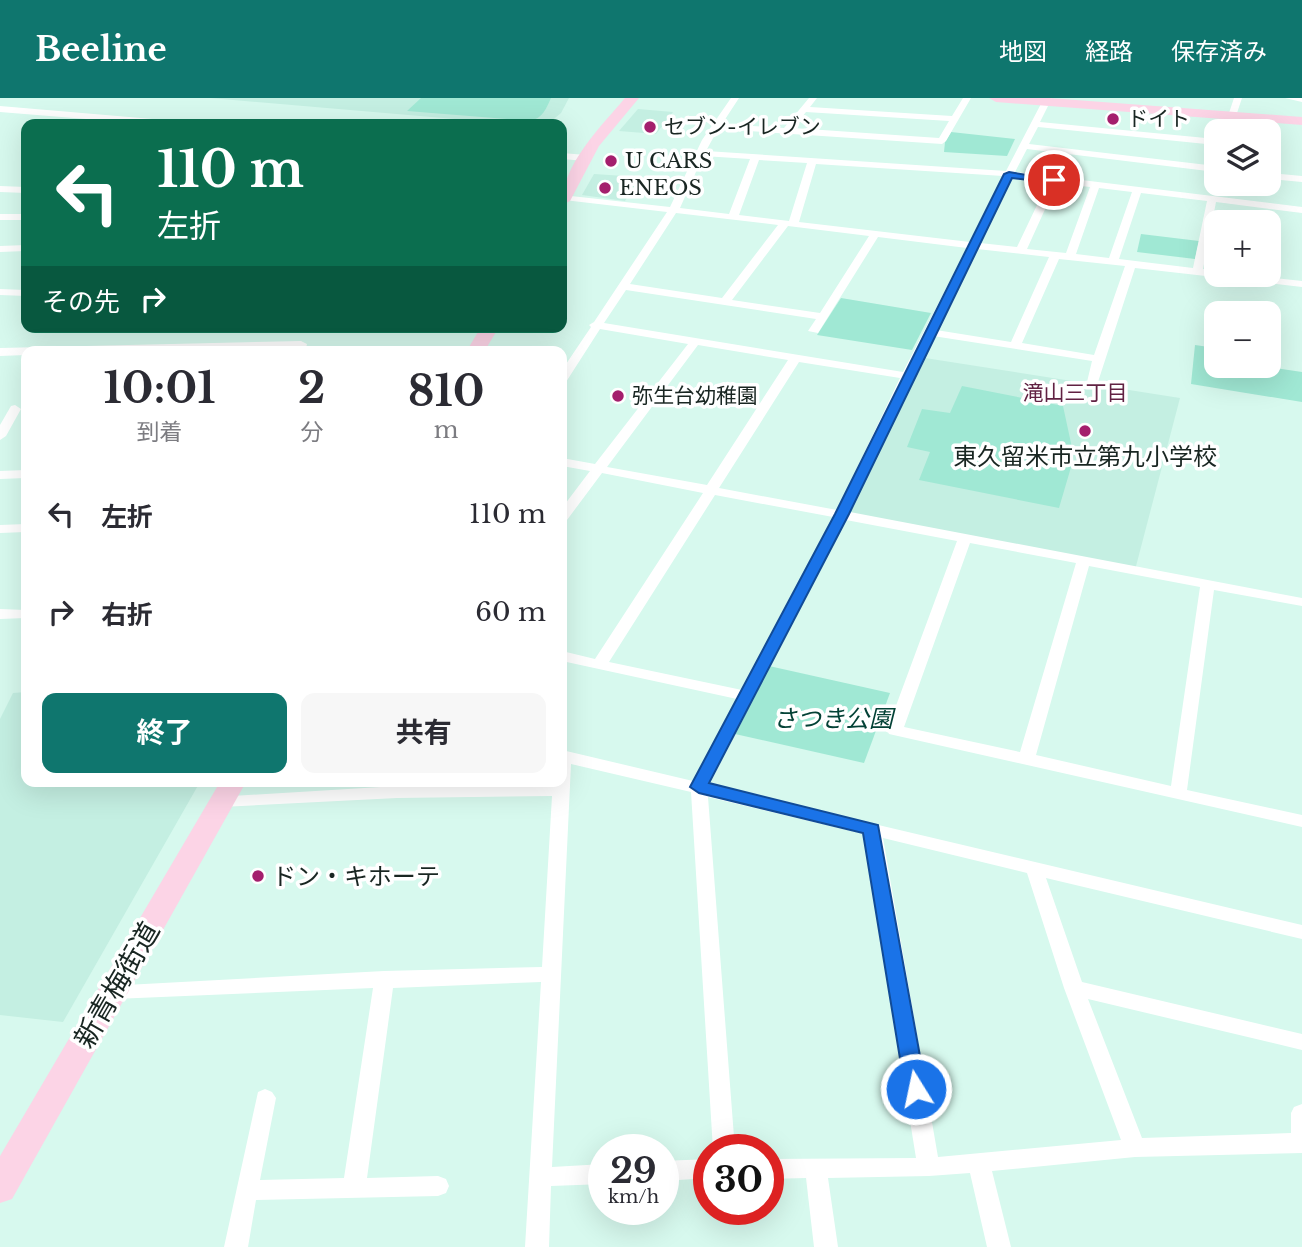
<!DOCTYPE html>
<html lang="ja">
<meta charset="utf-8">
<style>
body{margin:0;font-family:"Libre Baskerville","Noto Sans JP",serif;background:#f7f7f7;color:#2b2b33;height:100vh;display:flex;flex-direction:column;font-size:26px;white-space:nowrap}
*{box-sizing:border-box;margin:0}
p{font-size:23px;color:#7c7c81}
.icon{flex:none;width:38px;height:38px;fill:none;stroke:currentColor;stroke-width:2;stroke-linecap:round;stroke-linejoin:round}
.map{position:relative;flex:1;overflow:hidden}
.side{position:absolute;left:21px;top:248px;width:546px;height:441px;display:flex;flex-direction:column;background:#fff;border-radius:14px;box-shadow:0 7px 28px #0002}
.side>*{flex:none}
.top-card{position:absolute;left:21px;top:21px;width:546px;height:214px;border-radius:14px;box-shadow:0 7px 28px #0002;background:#0b6e4f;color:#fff;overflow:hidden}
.controls{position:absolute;left:1204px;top:21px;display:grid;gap:14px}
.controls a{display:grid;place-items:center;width:77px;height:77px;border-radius:14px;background:#fff;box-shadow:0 7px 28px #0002;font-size:35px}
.speed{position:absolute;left:588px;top:1036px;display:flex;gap:14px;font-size:35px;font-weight:700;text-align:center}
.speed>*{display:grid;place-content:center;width:91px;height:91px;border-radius:50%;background:#fff;box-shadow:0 7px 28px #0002;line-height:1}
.speed small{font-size:18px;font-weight:400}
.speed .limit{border:10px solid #d22;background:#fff;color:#111}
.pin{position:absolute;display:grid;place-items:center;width:60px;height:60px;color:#fff;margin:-30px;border:4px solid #fff;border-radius:50%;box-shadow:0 2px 7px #0007}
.me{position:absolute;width:77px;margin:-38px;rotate:350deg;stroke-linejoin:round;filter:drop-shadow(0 0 5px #0008)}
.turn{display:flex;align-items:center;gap:24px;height:147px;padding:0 21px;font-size:32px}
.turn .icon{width:91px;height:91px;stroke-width:2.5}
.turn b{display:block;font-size:49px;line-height:60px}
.then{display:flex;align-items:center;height:66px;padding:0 21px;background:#0003;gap:14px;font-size:26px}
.eta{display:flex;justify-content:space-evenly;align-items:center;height:119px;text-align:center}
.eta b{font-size:42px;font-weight:700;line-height:49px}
.primary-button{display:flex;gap:14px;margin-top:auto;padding:14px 21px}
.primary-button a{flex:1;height:80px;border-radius:14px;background:#0f766e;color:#fff;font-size:28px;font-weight:700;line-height:80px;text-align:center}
.primary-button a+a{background:#f7f7f7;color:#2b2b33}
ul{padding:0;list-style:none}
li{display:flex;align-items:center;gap:21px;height:98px;padding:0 21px}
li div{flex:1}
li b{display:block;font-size:26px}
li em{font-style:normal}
header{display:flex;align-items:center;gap:42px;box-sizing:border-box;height:98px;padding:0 35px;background:#0f766e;color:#fff}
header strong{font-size:33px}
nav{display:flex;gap:38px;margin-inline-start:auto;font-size:24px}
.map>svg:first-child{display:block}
.built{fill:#c4efe2}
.green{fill:#a0e8d4}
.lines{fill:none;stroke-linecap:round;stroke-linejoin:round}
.minor{fill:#fff;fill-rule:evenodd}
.primary{fill:#fcd4e6;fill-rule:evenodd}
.route{fill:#1a73e8;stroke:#114b97;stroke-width:2}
.poi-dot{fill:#a41f6d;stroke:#fff;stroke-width:2.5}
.labels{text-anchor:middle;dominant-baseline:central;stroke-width:7;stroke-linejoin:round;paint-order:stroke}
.far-poi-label{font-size:21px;fill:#192622;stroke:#fff;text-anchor:start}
.far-neighbourhood-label{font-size:21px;fill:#612243;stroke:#fff}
.poi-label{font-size:24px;fill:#192622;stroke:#fff}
.park-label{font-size:24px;font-style:italic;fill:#034236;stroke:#fff}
.near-street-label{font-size:28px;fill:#192622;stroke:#fff}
</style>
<header>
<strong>Beeline</strong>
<nav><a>地図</a><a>経路</a><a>保存済み</a></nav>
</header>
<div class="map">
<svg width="1302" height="1149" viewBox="0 0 1302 1149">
<rect width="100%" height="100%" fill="#d7f9ee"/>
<g class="built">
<polygon points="210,0 569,0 561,15 548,26 513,26"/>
<polygon points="638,11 673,14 656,36 619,33"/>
<polygon points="594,76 639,79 625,103 582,97"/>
<polygon points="925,260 1180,300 1135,472 842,416"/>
<polygon points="26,594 26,684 200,684 63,924 0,917 0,621 13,595"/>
</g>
<g class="green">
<path d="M421 0H551C546 11 543 20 530 23L407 13Z"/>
<polygon points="951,34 1015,41 1007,58 944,54 945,44"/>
<polygon points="1141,136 1199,143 1195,161 1137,154"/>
<polygon points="841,200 931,215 912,252 817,237"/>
<polygon points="1195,247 1216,250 1216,268 1262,268 1302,274 1302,304 1191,286"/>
<polygon points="962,288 1063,308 1074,359 1059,410 919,382 930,354 907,349 922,311 950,315"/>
<polygon points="769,568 890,595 864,665 735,636"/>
</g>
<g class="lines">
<g class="minor">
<path d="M731 0H739L722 26 784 30 809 0H817L810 9 952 18 963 0H971L946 43 942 46 718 31 706 53 1006 73 1044 0H1052L1040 24 1216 41V47L1038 29 1029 46 1216 68V74L1027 51 1015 74 1302 109V115L1216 104 1203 171 1216 173V177H1248L1302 183V189L1135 170 1097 287 1093 288 1087 284 1092 263 933 238 850 414 1302 500V508L1214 492 1187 692 1302 717V729L889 636 887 632 957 443 846 422 709 687 1302 827V841L1046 780 1082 884 1302 936V952L1088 901 1142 1040 1291 1035V1015L1294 1009 1302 1006V1055L1135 1059 992 1073 1011 1149H987L970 1075 929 1078 828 1080 838 1149H814L806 1080 768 1081V1061L916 1060 864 736 708 699 735 1052H713L691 694 571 666 552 1069 604 1066V1086L551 1088 549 1149H525L541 884 393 890 367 1080 438 1078 446 1081 449 1088 446 1095 438 1098 256 1102 248 1149H224L258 994 265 991 272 994 276 1000 260 1082 344 1080 373 890 114 901 107 898 104 893 107 888 384 873 542 869 552 698 397 700 222 709 216 707 213 703 216 699 397 688 553 686 562 684V652L693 683 737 601 562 563V553L595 561 703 395 602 375 567 422 562 423V410L590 373 562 368V360L595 366 688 246 600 231 566 284 562 285V272L591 229 589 227 594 224 667 114 564 102 562 97 670 109 702 42ZM806 14 949 23 939 40 793 30ZM703 58 750 61 729 116 680 110ZM759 62 807 65 789 123 739 117ZM816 66 1003 78 970 144 799 124ZM1013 79 1048 84 1017 149 980 145ZM1057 85 1090 89 1066 155 1027 151ZM1099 90 1132 94 1109 160 1076 156ZM1141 95 1207 103 1193 170 1119 161ZM676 115 778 127 722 200 630 186ZM788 128 869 138 820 215 732 202ZM878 139 967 150 903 274 604 225 626 192 816 221 808 233 818 235ZM977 151 1049 159 1011 244 936 232ZM1059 161 1125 168 1094 257 1022 245ZM698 247 788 262 707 387 607 369ZM799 264 900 280 837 412 719 390ZM715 397 833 419 742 592 609 564ZM970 445 1076 465 1020 654 904 629ZM1089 468 1200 489 1171 688 1036 657ZM883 740 1027 775 1064 890 1121 1042 938 1059Z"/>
<polygon points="1234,0 1242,0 1231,33 1223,33"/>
<polygon points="1285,0 1302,0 1302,4"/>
<polygon points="0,8 176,23 180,26 148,26 0,14"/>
<polygon points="562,55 586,57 591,60 586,63 562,61"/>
<polygon points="1269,75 1302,78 1302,84 1269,81"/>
<polygon points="0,88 26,89 26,95 0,94"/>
<rect x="0" y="116" width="26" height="6"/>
<polygon points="26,147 26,153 0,154 0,148"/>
<polygon points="0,191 26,192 26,198 0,197"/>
<polygon points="301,243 307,246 305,254 293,254 294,250 26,254 26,257 0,258 0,250"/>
<polygon points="15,307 21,311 6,338 0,342 0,327 11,308"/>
<polygon points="26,372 26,380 0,381 0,373"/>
<polygon points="26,426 26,434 0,435 0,427"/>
<polygon points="0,511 26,512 26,520 0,521"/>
<polygon points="709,1061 709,1080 663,1083 663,1063"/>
</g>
<g class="primary">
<path d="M625 0H639L599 48 570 103 562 107C562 66 600 30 625 0Z"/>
<polygon points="989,0 1049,0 1302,19 1302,27 996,4"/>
<polygon points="481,229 499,229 484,254 466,254"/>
<polygon points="220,684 246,684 12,1101 0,1105 0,1058"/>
</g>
</g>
<polygon class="route" points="1009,74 1058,82 1054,85 1012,80 849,416 709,685 878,727 926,991 923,998 916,1000 908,998 905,991 863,735 699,695 690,689 835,416 1004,76"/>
<g class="poi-dot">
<circle cx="1113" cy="21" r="7"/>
<circle cx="650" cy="29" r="7"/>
<circle cx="611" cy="63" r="7"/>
<circle cx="605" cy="90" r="7"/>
<circle cx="618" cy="298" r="7"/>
<circle cx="1085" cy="333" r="7"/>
<circle cx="258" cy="778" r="7"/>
</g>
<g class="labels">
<g class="far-poi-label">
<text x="1127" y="21">ドイト</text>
<text x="664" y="29">セブン-イレブン</text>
<text x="625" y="63">U CARS</text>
<text x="619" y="90">ENEOS</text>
<text x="632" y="298">弥生台幼稚園</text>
</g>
<g class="far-neighbourhood-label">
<text x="1075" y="295">滝山三丁目</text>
</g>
<g class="poi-label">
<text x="1085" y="358">東久留米市立第九小学校</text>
<text x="272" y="778" text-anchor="start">ドン・キホーテ</text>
</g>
<g class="park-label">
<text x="833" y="620">さつき公園</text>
</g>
<g class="near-street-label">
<text transform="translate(117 887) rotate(-60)">新青梅街道</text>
</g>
</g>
</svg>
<div class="controls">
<a><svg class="icon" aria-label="layers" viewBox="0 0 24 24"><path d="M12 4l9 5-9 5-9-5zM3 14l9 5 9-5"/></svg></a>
<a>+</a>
<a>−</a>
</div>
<div class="speed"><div>29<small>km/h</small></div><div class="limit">30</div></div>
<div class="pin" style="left:1054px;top:82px;background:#d93025"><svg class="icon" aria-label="arrive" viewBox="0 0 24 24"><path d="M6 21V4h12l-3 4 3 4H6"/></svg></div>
<svg class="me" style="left:916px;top:991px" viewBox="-20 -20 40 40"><circle r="17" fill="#1a73e8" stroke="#fff" stroke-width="3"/><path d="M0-11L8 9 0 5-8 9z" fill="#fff"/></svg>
<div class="top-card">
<div class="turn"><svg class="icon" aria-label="left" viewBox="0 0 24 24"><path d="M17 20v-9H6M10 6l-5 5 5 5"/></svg><div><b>110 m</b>左折</div></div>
<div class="then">その先<svg class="icon" aria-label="right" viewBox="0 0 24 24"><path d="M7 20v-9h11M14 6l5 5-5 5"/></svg></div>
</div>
<section class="side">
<div class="eta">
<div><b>10:01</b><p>到着</p></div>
<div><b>2</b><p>分</p></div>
<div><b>810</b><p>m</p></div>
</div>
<ul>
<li><svg class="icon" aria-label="left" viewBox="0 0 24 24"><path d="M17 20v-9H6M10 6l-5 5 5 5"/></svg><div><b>左折</b></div><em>110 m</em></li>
<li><svg class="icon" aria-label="right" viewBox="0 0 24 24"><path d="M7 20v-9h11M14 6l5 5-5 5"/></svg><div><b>右折</b></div><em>60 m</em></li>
</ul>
<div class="primary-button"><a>終了</a><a>共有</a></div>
</section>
</div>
